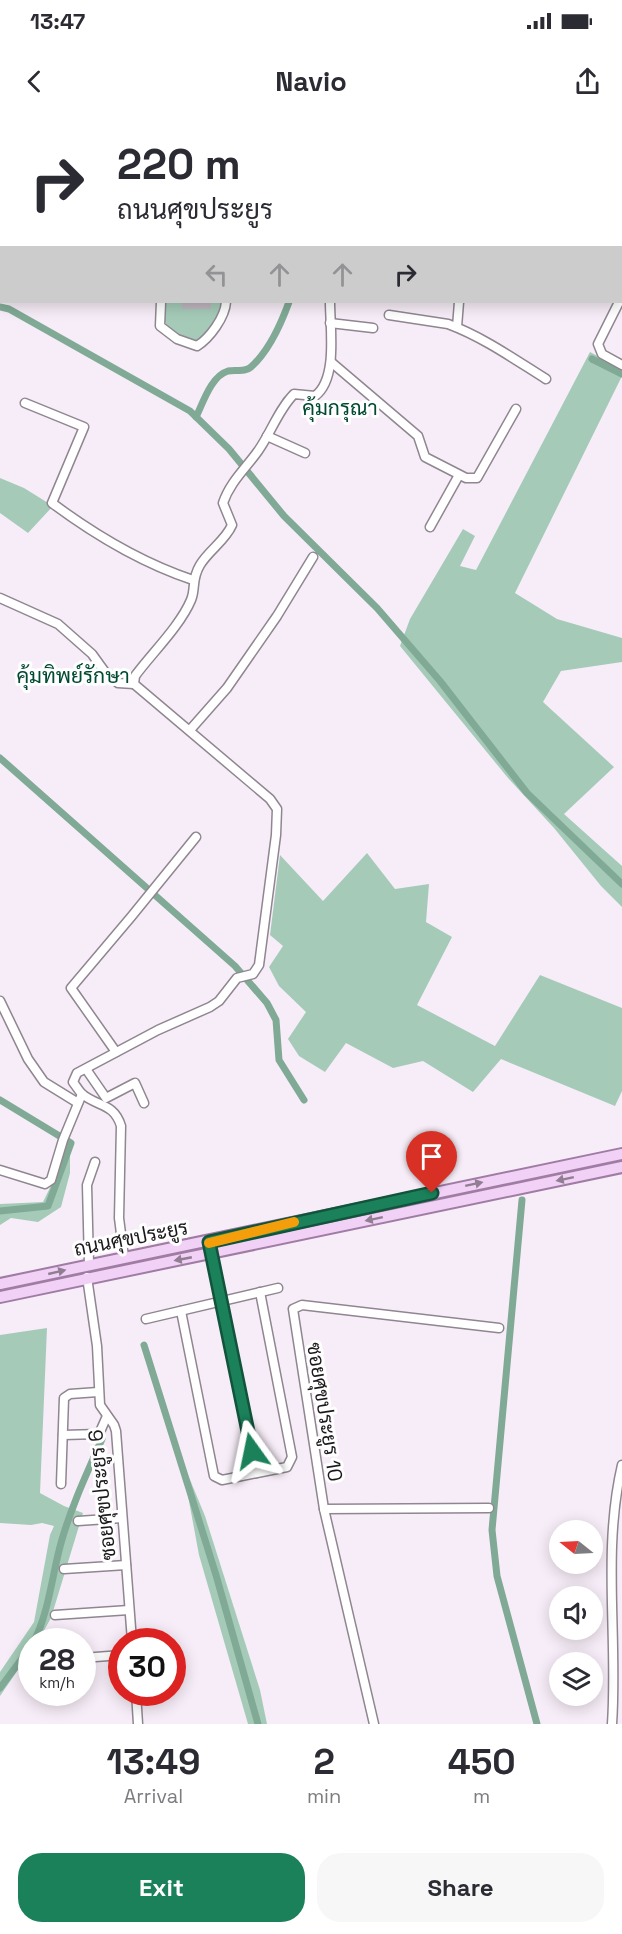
<!DOCTYPE html>
<meta charset="utf-8">
<style>
body{margin:0;font-family:"Space Grotesk",Sarabun,sans-serif;background:#f7f7f7;color:#2b2b33;height:100vh;display:flex;flex-direction:column;font-size:22px;white-space:nowrap}
*{box-sizing:border-box;margin:0}
p{font-size:20px;color:#7c7c81}
.icon{flex:none;width:33px;height:33px;fill:none;stroke:currentColor;stroke-width:2;stroke-linecap:round;stroke-linejoin:round}
.map{position:relative;height:1604px;overflow:hidden}
.drawer{display:flex;flex-direction:column;background:#fff;flex:1}
.drawer>*{flex:none}
.guide{position:absolute;left:0px;top:0px;width:622px;height:183px;box-shadow:0 3px 15px #0003;background:#fff;color:#2b2b33;overflow:hidden}
.needle{width:39px;rotate:288deg}
.fabs{position:absolute;left:549px;top:1400px;display:grid;gap:12px}
.fabs a{display:grid;place-items:center;width:54px;height:54px;border-radius:50%;background:#fff;box-shadow:0 3px 15px #0003;font-size:30px}
.speed{position:absolute;left:18px;top:1508px;display:flex;gap:12px;font-size:30px;font-weight:700;text-align:center}
.speed>*{display:grid;place-content:center;width:78px;height:78px;border-radius:50%;background:#fff;box-shadow:0 3px 15px #0003;line-height:1}
.speed small{font-size:15px;font-weight:400}
.speed .limit{border:9px solid #d22;background:#fff;color:#111}
.pin{position:absolute;display:grid;place-items:center;width:51px;height:51px;color:#fff;margin:-62px -26px;border-radius:50% 50% 50% 0;rotate:-45deg;box-shadow:0 0 6px #0007}
.pin .icon{rotate:45deg}
.me{position:absolute;width:66px;margin:-33px;rotate:348deg;stroke-linejoin:round;filter:drop-shadow(0 0 4px #0008)}
.turn{display:flex;align-items:center;gap:21px;height:126px;padding:0 18px;font-size:27px}
.turn .icon{width:78px;height:78px;stroke-width:2.5}
.turn b{display:block;font-size:42px;line-height:51px}
.lanes{display:flex;align-items:center;height:57px;padding:0 18px;background:#0003;justify-content:center;gap:30px;direction:ltr}
.lanes .off{opacity:.35}
.eta{display:flex;justify-content:space-evenly;align-items:center;height:102px;text-align:center}
.eta b{font-size:36px;font-weight:700;line-height:42px}
.primary-button{display:flex;gap:12px;margin-top:auto;padding:12px 18px}
.primary-button a{flex:1;height:69px;border-radius:24px;background:#1b815b;color:#fff;font-size:24px;font-weight:700;line-height:69px;text-align:center}
.primary-button a+a{background:#f7f7f7;color:#2b2b33}
.status{display:flex;justify-content:space-between;align-items:center;height:42px;padding:0 30px;background:#fff;direction:ltr}
.status svg{height:16px;fill:currentColor}
header{display:flex;justify-content:space-between;align-items:center;height:78px;padding:0 18px;background:#fff;font-size:27px;font-weight:700}
.map>svg:first-child{display:block}
.green{fill:#a5cbb8}
.lines{fill:none;stroke-linecap:round;stroke-linejoin:round}
.canal{stroke:#80aa95;stroke-width:7}
.building{fill:#bfb5c0}
.minor-casing{stroke:#8f8690;stroke-width:11}
.major-casing{stroke:#a07ca4;stroke-width:14}
.minor{stroke:#fff;stroke-width:8}
.major{stroke:#f1d1f5;stroke-width:10}
.oneway{fill:#917e93}
.route-casing{stroke:#12543b;stroke-width:15}
.route{stroke:#1b815b;stroke-width:10}
.slow{stroke:#f59e0b;stroke-width:10}
.labels{text-anchor:middle;dominant-baseline:central;stroke-width:6;stroke-linejoin:round;paint-order:stroke}
.street-label{font-size:20px;fill:#1b181c;stroke:#fefefe}
.neighbourhood-label{font-size:21px;fill:#004a31;stroke:#fefefe}
</style>
<div class="status"><b>13:47</b><svg viewBox="0 0 49 12"><path d="M0 12V9h3v3zM5 12V6h3v6zM10 12V3h3v9zM15 12V0h3v12zM26 1h20v11H26zM47 4h2v5h-2z"/></svg></div>
<header><svg class="icon" aria-label="back" viewBox="0 0 24 24"><path d="M15 5l-7 7 7 7"/></svg>Navio<svg class="icon" aria-label="share" viewBox="0 0 24 24"><path d="M12 15V3M7 8l5-5 5 5M5 13v7h14v-7"/></svg></header>
<div class="map">
<svg width="622" height="1604" viewBox="0 0 622 1604">
<rect width="100%" height="100%" fill="#f7edf8"/>
<g class="green">
<path d="M164 182H223L221 196 197 223C170 218 162 208 164 182Z"/>
<polygon points="590,232 622,249 622,256 515,473 557,499 622,518 622,542 561,551 543,582 614,647 564,694 622,746 622,787 601,766 554,708 508,658 400,526 410,499 463,409 475,416 460,446 476,450"/>
<polygon points="0,358 24,368 53,386 28,413 0,393"/>
<polygon points="367,733 395,769 429,764 426,802 452,817 417,885 495,926 540,855 622,888 622,971 615,986 501,939 473,972 423,941 393,948 346,923 325,952 299,936 288,919 306,892 279,866 269,847 283,826 270,815 280,735 323,781"/>
<polygon points="70,1027 70,1053 61,1087 38,1102 11,1098 0,1105 0,1084 43,1082"/>
<polygon points="47,1208 40,1373 64,1386 83,1393 51,1498 38,1521 32,1521 31,1531 0,1576 0,1552 34,1502 50,1415 54,1406 42,1403 31,1405 0,1403 0,1215"/>
<polygon points="181,1338 205,1396 260,1570 267,1604 248,1604 199,1435"/>
</g>
<g class="lines">
<g class="canal">
<polyline points="274,0 275,2"/>
<polyline points="0,187 9,189 190,291 229,329 284,396 377,488 440,561 527,673 622,764"/>
<polyline points="592,239 622,254"/>
<path d="M196 297C203 283 211 256 228 251 237 249 244 253 251 247 269 231 281 204 289 182"/>
<polyline points="0,638 235,846 267,883 276,900 279,940 304,980"/>
<polyline points="0,980 71,1023 48,1086 0,1091"/>
<polyline points="522,1080 492,1410 497,1456 537,1604"/>
<polyline points="144,1225 216,1455 258,1604"/>
<path d="M34 1521C49 1492 52 1455 61 1423 71 1387 87 1353 102 1319"/>
<polyline points="0,1568 32,1525"/>
</g>
</g>
<rect class="building" x="182" y="182" width="29" height="7"/>
<g class="lines">
<g class="minor-casing">
<g id="minor">
<polyline points="334,0 335,2"/>
<polyline points="429,0 429,2"/>
<polyline points="210,2 215,0"/>
<polyline points="621,5 622,4"/>
<polyline points="0,28 2,30"/>
<polyline points="621,112 622,112"/>
<path d="M161 182 160 206 177 219 197 226C210 218 225 197 226 182"/>
<polyline points="619,182 598,224 602,234 622,245"/>
<path d="M389 195 448 204C483 217 514 239 546 259"/>
<polyline points="330,203 373,208"/>
<polyline points="457,207 459,182"/>
<polyline points="331,242 418,316 425,337 466,358 477,358 516,289"/>
<path d="M25 283 84 307 52 383C95 415 142 443 193 460"/>
<polyline points="267,316 305,333"/>
<polyline points="430,407 459,355"/>
<polyline points="0,478 58,504 92,534 105,552 118,563 134,564"/>
<polyline points="190,610 227,568 277,496 313,437"/>
<polyline points="0,881 28,939 44,962 78,983"/>
<polyline points="116,932 71,868 131,797 196,717"/>
<polyline points="86,949 106,978 135,963 144,983"/>
<polyline points="0,1050 45,1064 51,1060 63,1020 82,974"/>
<polyline points="212,1134 256,1353"/>
<path d="M124 1137 119 1098 121 1006C114 983 98 987 82 974 79 971 76 966 73 962L77 953 158 910 210 887 219 881 237 858 253 854 259 845 276 715 277 689 270 679 134 564 135 556C152 533 180 506 191 480 196 468 191 460 200 445 209 430 225 421 232 405L223 383C230 362 246 348 258 331 271 313 278 290 294 274L315 276C338 259 330 208 330 182"/>
<polyline points="89,1145 87,1065 95,1042"/>
<polyline points="87,1157 97,1226 100,1285 114,1305 116,1311 132,1521"/>
<polyline points="181,1191 214,1356 222,1360 287,1347 292,1337 260,1172"/>
<polyline points="146,1199 278,1168"/>
<polyline points="63,1315 99,1314 107,1296"/>
<polyline points="61,1364 64,1278 70,1274 98,1272"/>
<polyline points="324,1389 489,1388"/>
<polyline points="78,1401 122,1398"/>
<polyline points="64,1449 126,1445"/>
<polyline points="55,1495 129,1490"/>
<polyline points="82,1538 122,1535"/>
<polyline points="136,1572 138,1604"/>
<polyline points="374,1604 324,1389 293,1189 302,1185 499,1208"/>
<path d="M612 1604C618 1517 602 1431 622 1345"/>
</g>
</g>
<g class="major-casing">
<g id="major">
<polyline points="0,1164 622,1034"/>
<polyline points="0,1177 622,1047"/>
</g>
</g>
<use href="#minor" class="minor"/>
<use href="#major" class="major"/>
</g>
<defs><path id="oneway-solid" d="M-6-.8H1V-3.2L6.5 0L1 3.2V.8H-6Z" transform="scale(1.5)"/></defs>
<g class="oneway">
<use href="#oneway-solid" transform="translate(565 1059) rotate(168)"/>
<use href="#oneway-solid" transform="translate(474 1064) rotate(-12)"/>
<use href="#oneway-solid" transform="translate(374 1099) rotate(168)"/>
<use href="#oneway-solid" transform="translate(183 1139) rotate(169)"/>
<use href="#oneway-solid" transform="translate(57 1152) rotate(-13)"/>
</g>
<g class="lines">
<g class="route-casing">
<polyline id="route" points="252,1331 209,1122 432,1073"/>
</g>
<use href="#route" class="route"/>
<polyline class="slow" points="209,1123 294,1102"/>
</g>
<g class="labels">
<g class="street-label">
<text transform="translate(131 1118) rotate(-11)">ถนนศุขประยูร</text>
<text transform="translate(325 1292) rotate(81)">ซอยศุขประยูร 10</text>
<text transform="translate(102 1375) rotate(-96)">ซอยศุขประยูร 6</text>
</g>
<g class="neighbourhood-label">
<text x="340" y="287">คุ้มกรุณา</text>
<text x="73" y="555">คุ้มทิพย์รักษา</text>
</g>
</g>
</svg>
<div class="fabs">
<a><svg class="needle" viewBox="-14 -14 28 28"><path d="M0-13l5 13h-10z" fill="#e53935"/><path d="M0 13l5-13h-10z" fill="#7c7c81"/></svg></a>
<a><svg class="icon" aria-label="sound" viewBox="0 0 24 24"><path d="M4 9h4l5-4v14l-5-4H4zM17 9q2 3 0 6"/></svg></a>
<a><svg class="icon" aria-label="layers" viewBox="0 0 24 24"><path d="M12 4l9 5-9 5-9-5zM3 14l9 5 9-5"/></svg></a>
</div>
<div class="speed"><div>28<small>km/h</small></div><div class="limit">30</div></div>
<div class="pin" style="left:432px;top:1073px;background:#d93025"><svg class="icon" aria-label="arrive" viewBox="0 0 24 24"><path d="M6 21V4h12l-3 4 3 4H6"/></svg></div>
<svg class="me" style="left:252px;top:1331px" viewBox="-20 -20 40 40"><path d="M0-17L14 15 0 8-14 15z" fill="#1b815b" stroke="#fff" stroke-width="4"/></svg>
<div class="guide">
<div class="turn"><svg class="icon" aria-label="right" viewBox="0 0 24 24"><path d="M7 20v-9h11M14 6l5 5-5 5"/></svg><div><b>220 m</b>ถนนศุขประยูร</div></div>
<div class="lanes"><svg class="icon off" aria-label="left" viewBox="0 0 24 24"><path d="M17 20v-9H6M10 6l-5 5 5 5"/></svg><svg class="icon off" aria-label="ahead" viewBox="0 0 24 24"><path d="M12 20V5M6 11l6-6 6 6"/></svg><svg class="icon off" aria-label="ahead" viewBox="0 0 24 24"><path d="M12 20V5M6 11l6-6 6 6"/></svg><svg class="icon" aria-label="right" viewBox="0 0 24 24"><path d="M7 20v-9h11M14 6l5 5-5 5"/></svg></div>
</div>
</div>
<section class="drawer">
<div class="eta">
<div><b>13:49</b><p>Arrival</p></div>
<div><b>2</b><p>min</p></div>
<div><b>450</b><p>m</p></div>
</div>
<div class="primary-button"><a>Exit</a><a>Share</a></div>
</section>
